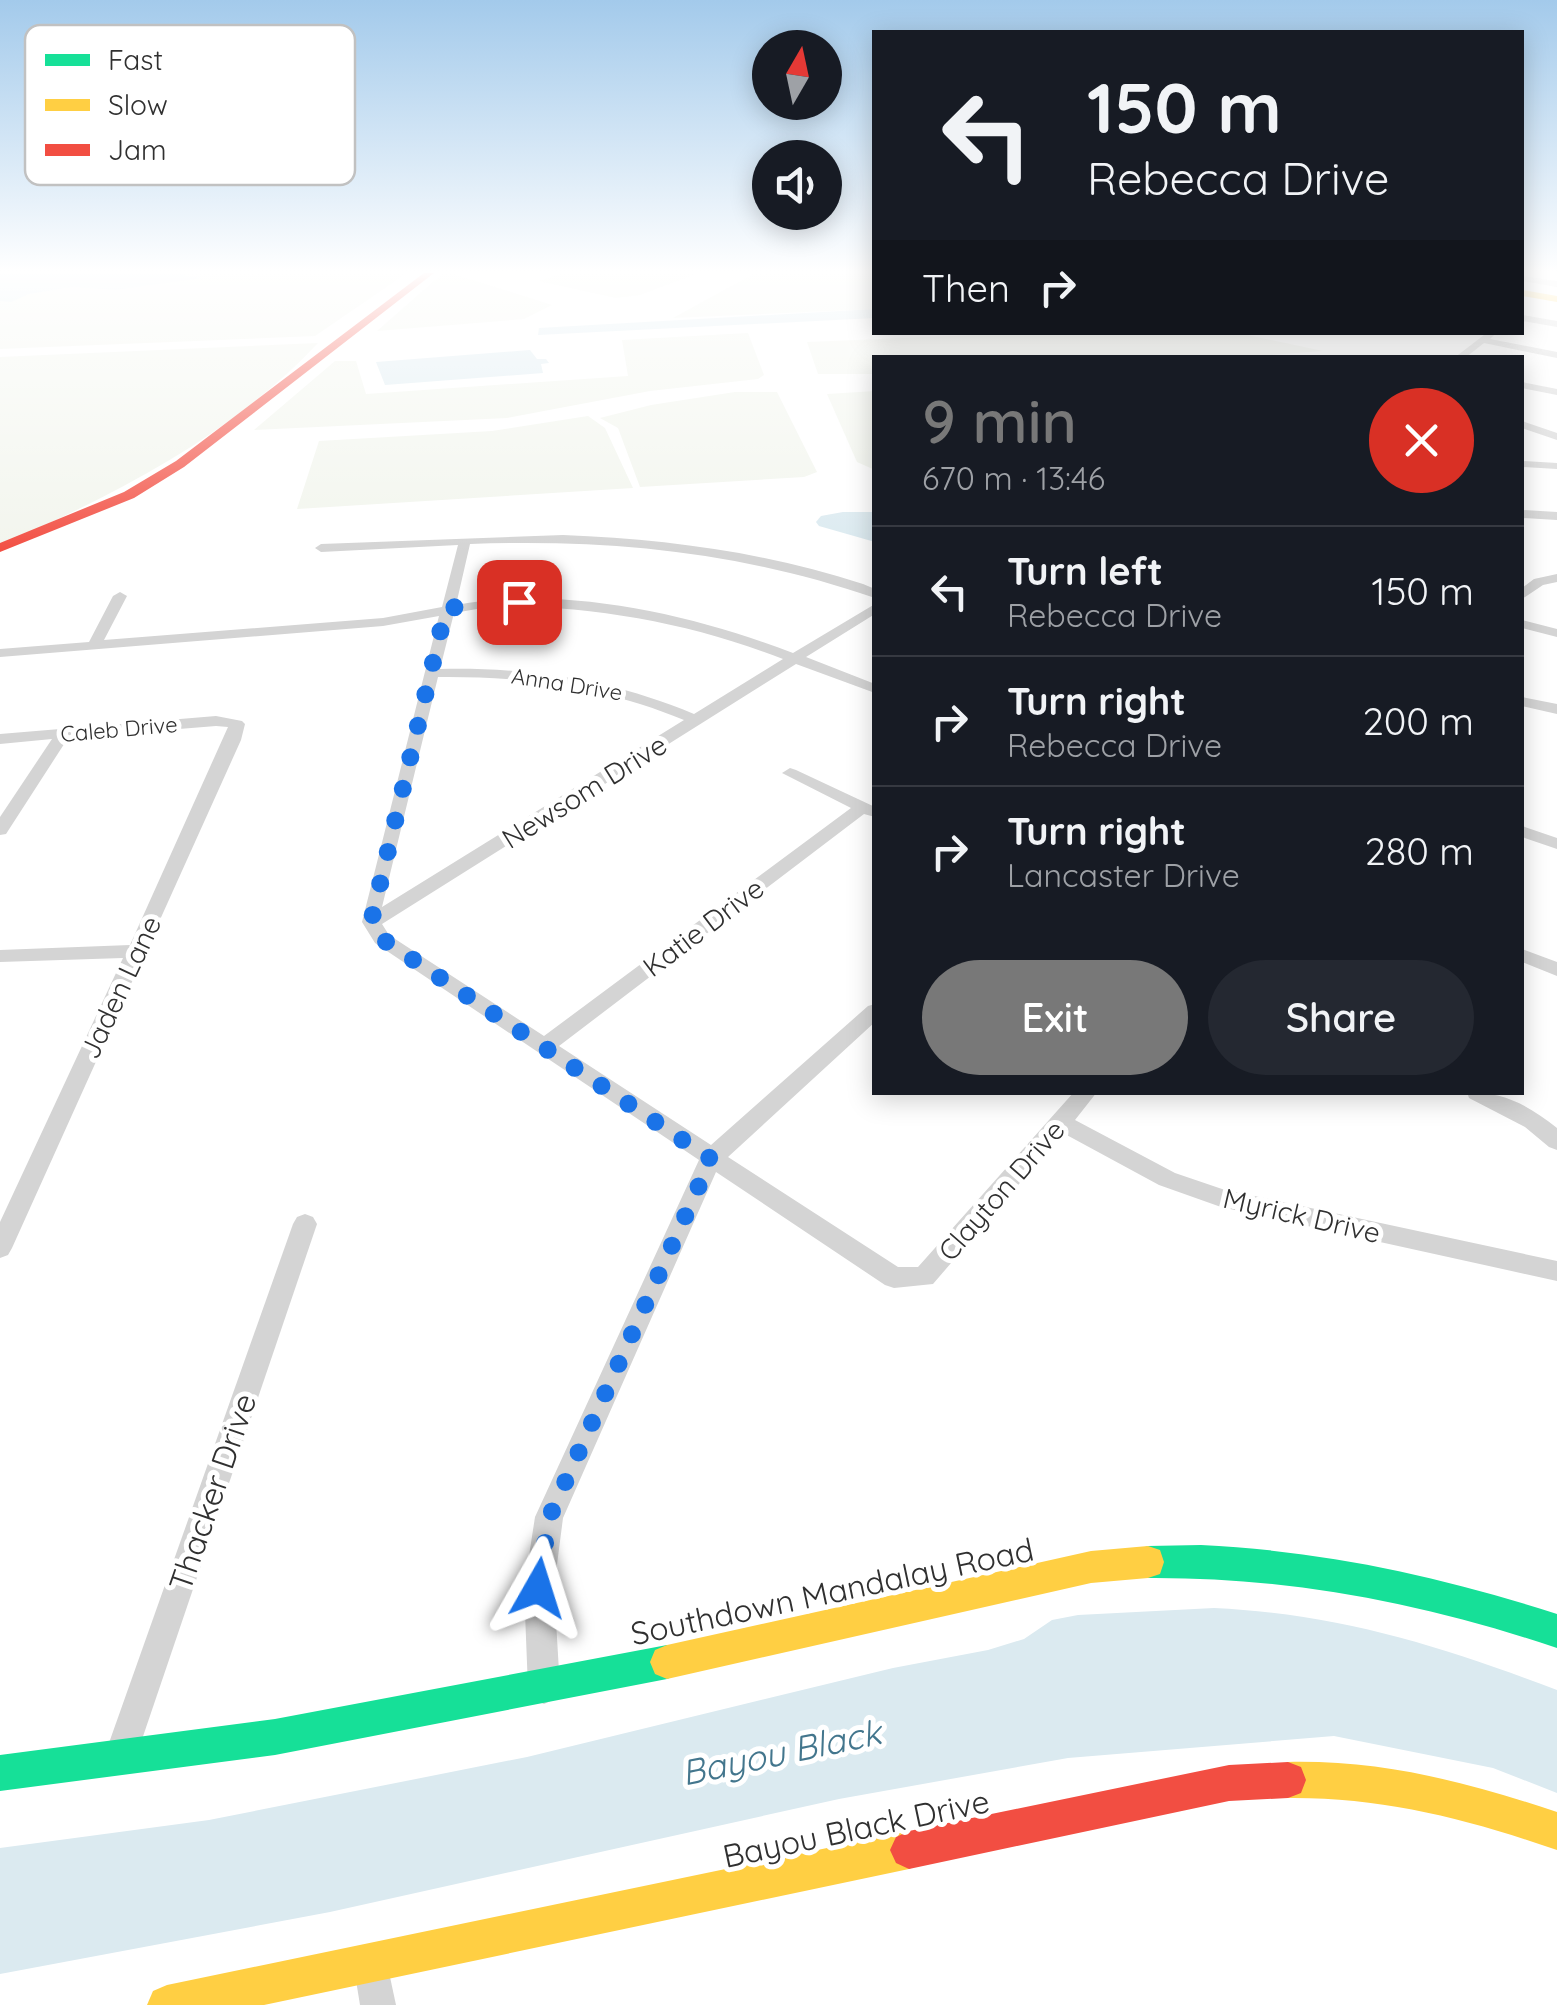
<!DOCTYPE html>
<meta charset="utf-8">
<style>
body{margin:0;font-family:Quicksand,sans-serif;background:#242831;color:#f1f3f6;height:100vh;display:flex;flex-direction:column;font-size:38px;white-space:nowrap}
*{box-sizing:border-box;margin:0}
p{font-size:32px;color:#9ea1a6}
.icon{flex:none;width:55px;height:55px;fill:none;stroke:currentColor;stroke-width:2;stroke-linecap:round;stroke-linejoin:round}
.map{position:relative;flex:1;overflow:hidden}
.details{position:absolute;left:872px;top:355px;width:652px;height:740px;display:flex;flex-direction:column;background:#171b24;border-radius:0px;box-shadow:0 5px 25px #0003}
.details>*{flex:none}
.guide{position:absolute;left:872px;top:30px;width:652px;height:305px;border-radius:0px;box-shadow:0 5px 25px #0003;background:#171b24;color:#f1f3f6;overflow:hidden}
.needle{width:65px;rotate:9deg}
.buttons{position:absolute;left:752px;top:30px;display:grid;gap:20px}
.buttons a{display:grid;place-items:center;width:90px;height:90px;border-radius:50%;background:#171b24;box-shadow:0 5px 25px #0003;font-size:50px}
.pin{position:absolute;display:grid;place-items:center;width:85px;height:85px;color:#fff;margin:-42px;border-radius:20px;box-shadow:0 5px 15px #0006}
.me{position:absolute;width:110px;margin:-55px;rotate:6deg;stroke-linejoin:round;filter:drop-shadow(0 0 8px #0008)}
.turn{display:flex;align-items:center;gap:35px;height:210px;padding:0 50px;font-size:45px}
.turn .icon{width:130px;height:130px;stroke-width:2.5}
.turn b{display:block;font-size:70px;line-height:85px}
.then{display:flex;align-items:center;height:95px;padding:0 50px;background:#0003;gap:20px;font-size:38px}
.round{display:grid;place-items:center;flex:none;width:105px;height:105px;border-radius:52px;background:#242831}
.head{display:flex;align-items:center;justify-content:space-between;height:170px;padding:0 50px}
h1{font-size:60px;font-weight:600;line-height:75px;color:#787878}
.action{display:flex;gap:20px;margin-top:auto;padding:20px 50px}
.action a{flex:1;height:115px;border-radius:60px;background:#787878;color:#fff;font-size:40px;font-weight:600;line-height:115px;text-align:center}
.action a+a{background:#242831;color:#f1f3f6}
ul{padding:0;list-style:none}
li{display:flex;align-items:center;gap:30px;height:130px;padding:0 50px;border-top:2px solid #363941}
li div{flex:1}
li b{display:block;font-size:38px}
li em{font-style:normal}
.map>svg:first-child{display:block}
.green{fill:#f2f5ed}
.water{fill:#dbeaf0}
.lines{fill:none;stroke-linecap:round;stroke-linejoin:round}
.street{fill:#d4d4d4;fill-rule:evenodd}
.fast{fill:#16e098;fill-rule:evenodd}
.slow{fill:#ffcf43;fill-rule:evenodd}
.jam{fill:#f24e42;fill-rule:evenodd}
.route{stroke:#1a73e8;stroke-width:18;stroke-dasharray:0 32.4}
.labels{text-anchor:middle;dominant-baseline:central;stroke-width:10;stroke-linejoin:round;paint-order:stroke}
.far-street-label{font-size:22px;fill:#303030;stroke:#fff}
.street-label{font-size:28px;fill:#303030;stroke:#fff}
.near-street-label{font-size:32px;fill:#303030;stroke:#fff}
.near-water-label{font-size:35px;font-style:italic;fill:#43768d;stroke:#fff}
.key{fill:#fff;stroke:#c1c1c1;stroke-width:2.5}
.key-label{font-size:28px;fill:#303030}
</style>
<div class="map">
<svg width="1557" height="2005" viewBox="0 0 1557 2005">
<rect width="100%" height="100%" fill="#fff"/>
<g class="green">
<polygon points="0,273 407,273 315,336 0,349"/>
<polygon points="443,273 451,273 552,305 524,319 377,331"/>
<polygon points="563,273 699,273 640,295 616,298 538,281"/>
<polygon points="755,273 875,273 875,309 673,318"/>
<polygon points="1233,332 1323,351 1230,358 875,358 875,374 818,374 807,342 1022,333"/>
<polygon points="748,333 764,375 758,379 650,391 507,418 254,430 335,361 356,361 366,394 628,376 622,340"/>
<path d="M318 343C231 436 115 495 0 545V357Z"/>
<polygon points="875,391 875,470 857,462 827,394"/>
<polygon points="735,392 777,392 817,472 804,477 640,487 618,428 600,418 651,405"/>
<polygon points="588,416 605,428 633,488 297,509 319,441 492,431"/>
</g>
<g class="water">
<polygon points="0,273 188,273 185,276 201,278 116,290 72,287 29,294 11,302 0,301"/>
<polygon points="875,309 875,318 538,335 539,328"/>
<polygon points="530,350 537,359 546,359 549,363 541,364 543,373 385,385 376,362"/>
<polygon points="843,512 875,512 875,542 819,526 816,522 821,516"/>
<path d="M1214 1608C1340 1614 1441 1646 1557 1690V1793L1493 1768 1334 1736 1068 1758 839 1799 330 1912 0 1974V1848L209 1820 527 1757 893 1668 988 1650 1024 1639 1052 1620 1078 1615Z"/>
</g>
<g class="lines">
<g class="street">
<polygon points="1522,276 1557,281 1557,287 1522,281"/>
<polygon points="1522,315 1557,321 1557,327 1522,321"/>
<polygon points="1488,332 1494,335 1490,339 1557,352 1557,358 1484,343 1465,358 1454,358"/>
<polygon points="1522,382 1557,389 1557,395 1522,388"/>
<polygon points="1522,421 1557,433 1557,440 1522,428"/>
<polygon points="1522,461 1557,463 1557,469 1522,467"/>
<polygon points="1522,510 1557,512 1557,520 1522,518"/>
<path d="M563 535C665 539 765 552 863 584L875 589V598C740 552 613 539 470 544L456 605C564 585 691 614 793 653L875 604V614L806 657 875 684V693L796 664 382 924 389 935 544 1036 851 808 782 773 790 768 796 770 875 807V817L864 814 559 1046 711 1145 868 1006 875 1004V1022L728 1157 898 1267H918L1074 1092H1097L1075 1120 1175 1173 1222 1189 1557 1261V1281L1221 1207 1159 1185 1063 1133 933 1284 894 1288 885 1285 716 1172 563 1518 554 1588 560 1688 555 1699 544 1704 533 1699 528 1688 524 1588 535 1517 699 1160 375 943 362 922 439 616 383 626 0 657V649L89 642 113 596 120 592 127 596 104 640 383 618 442 607 458 545 321 552 315 548 321 544ZM494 606C594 606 690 623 783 659L694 714C613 680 528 667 440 669L454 613ZM438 677C523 676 605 687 684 720L382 907Z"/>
<polygon points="1557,574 1557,582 1543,585 1522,599 1522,588 1534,579"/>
<polygon points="1522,620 1557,629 1557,637 1522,628"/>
<polygon points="1522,697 1557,704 1557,714 1522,706"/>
<polygon points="216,716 242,721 245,724 241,740 12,1248 8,1255 0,1258 0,1222 123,958 0,962 0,950 130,945 228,727 216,726 68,738 6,834 0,835 0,817 52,739 0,744 0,734"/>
<polygon points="1522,826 1557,838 1557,849 1522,837"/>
<polygon points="1522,949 1557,962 1557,976 1522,962"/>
<path d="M1467 1092C1504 1092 1528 1105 1557 1128V1150L1549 1147 1525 1127 1469 1098Z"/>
<polygon points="305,1214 313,1217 317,1224 136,1757 131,1768 120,1773 109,1768 104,1757 293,1224 297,1217"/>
<polygon points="371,1944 384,1949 396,2005 360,2005 353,1962 358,1949"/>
</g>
<g class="fast">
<path d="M1201 1545C1324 1551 1440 1576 1557 1614V1648C1423 1603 1290 1577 1148 1578L1136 1574 1132 1562 1136 1550 1148 1546Z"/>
<polygon points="667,1645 679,1650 684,1662 679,1674 667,1679 275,1755 0,1791 0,1755 275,1719"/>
</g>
<g class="slow">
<polygon points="1522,290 1557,296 1557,302 1522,296"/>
<polygon points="1148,1546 1160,1550 1164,1562 1160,1574 1148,1578 1091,1583 667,1679 655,1674 650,1662 655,1650 667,1645 1091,1551"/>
<path d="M1288 1762C1383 1760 1467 1782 1557 1812V1850C1467 1819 1383 1797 1288 1798L1275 1793 1270 1780 1275 1767Z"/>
<polygon points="909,1831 922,1837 928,1850 922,1863 909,1869 264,2005 147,2005 153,1991 167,1985"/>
</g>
<g class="jam">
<polygon points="424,273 434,273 184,467 134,498 0,552 0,543 124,492 176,461"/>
<polygon points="1288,1762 1301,1767 1306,1780 1301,1793 1288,1798 1229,1801 909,1869 896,1863 890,1850 896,1837 909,1831 1229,1765"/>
</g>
</g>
<linearGradient id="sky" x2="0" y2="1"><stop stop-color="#a3caeb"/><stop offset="0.49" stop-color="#fff"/><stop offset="1" stop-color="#fff" stop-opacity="0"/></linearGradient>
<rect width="1557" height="553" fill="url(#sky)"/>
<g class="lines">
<polyline class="route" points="519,602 446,608 371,922 382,939 711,1159 549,1518 538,1588"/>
</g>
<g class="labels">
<g class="far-street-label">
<text transform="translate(567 684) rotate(9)">Anna Drive</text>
<text transform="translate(119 729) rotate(-5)">Caleb Drive</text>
</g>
<g class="street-label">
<text transform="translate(584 791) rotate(-32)">Newsom Drive</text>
<text transform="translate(703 927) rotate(-37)">Katie Drive</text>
<text transform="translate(120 987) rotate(-65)">Jaden Lane</text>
<text transform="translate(1001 1190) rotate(-49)">Clayton Drive</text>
<text transform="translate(1302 1215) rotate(13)">Myrick Drive</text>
</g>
<g class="near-street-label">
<text transform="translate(212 1492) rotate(-71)">Thacker Drive</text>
<text transform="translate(832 1591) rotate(-12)">Southdown Mandalay Road</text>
<text transform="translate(856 1828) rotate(-12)">Bayou Black Drive</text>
</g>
<g class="near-water-label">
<text transform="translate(781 1752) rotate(-12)">Bayou Black</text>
</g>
</g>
<rect x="25" y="25" width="330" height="160" rx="15" class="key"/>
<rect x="45" y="54" width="45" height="12" fill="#16e098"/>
<rect x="45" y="99" width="45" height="12" fill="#ffcf43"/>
<rect x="45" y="144" width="45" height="12" fill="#f24e42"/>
<g class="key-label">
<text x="108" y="70">Fast</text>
<text x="108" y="115">Slow</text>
<text x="108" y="160">Jam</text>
</g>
</svg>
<div class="buttons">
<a><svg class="needle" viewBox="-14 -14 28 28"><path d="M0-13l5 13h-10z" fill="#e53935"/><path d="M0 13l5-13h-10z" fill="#9ea1a6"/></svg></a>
<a><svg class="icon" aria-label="sound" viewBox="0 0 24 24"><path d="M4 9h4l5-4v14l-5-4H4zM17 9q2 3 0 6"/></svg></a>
</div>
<div class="pin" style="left:519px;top:602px;background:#d93025"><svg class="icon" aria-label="arrive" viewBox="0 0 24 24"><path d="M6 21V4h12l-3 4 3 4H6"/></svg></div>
<svg class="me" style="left:538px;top:1588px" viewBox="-20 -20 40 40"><path d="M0-17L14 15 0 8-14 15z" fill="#1a73e8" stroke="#fff" stroke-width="4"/></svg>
<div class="guide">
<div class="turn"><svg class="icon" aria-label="left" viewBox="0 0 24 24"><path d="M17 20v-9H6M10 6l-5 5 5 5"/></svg><div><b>150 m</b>Rebecca Drive</div></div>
<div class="then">Then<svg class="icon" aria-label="right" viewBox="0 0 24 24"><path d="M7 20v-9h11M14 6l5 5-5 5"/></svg></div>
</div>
<section class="details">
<div class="head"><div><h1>9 min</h1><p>670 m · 13:46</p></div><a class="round" style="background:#d93025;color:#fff"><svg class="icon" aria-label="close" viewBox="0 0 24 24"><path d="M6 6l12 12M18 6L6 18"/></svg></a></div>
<ul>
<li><svg class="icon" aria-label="left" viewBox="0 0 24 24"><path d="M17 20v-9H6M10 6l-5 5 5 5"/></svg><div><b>Turn left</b><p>Rebecca Drive</p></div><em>150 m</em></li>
<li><svg class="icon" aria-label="right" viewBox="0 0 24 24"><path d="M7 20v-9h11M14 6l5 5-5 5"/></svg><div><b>Turn right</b><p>Rebecca Drive</p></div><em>200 m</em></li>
<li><svg class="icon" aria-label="right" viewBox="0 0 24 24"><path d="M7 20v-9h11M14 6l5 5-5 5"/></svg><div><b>Turn right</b><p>Lancaster Drive</p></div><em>280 m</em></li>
</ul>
<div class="action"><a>Exit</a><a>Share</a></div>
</section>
</div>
